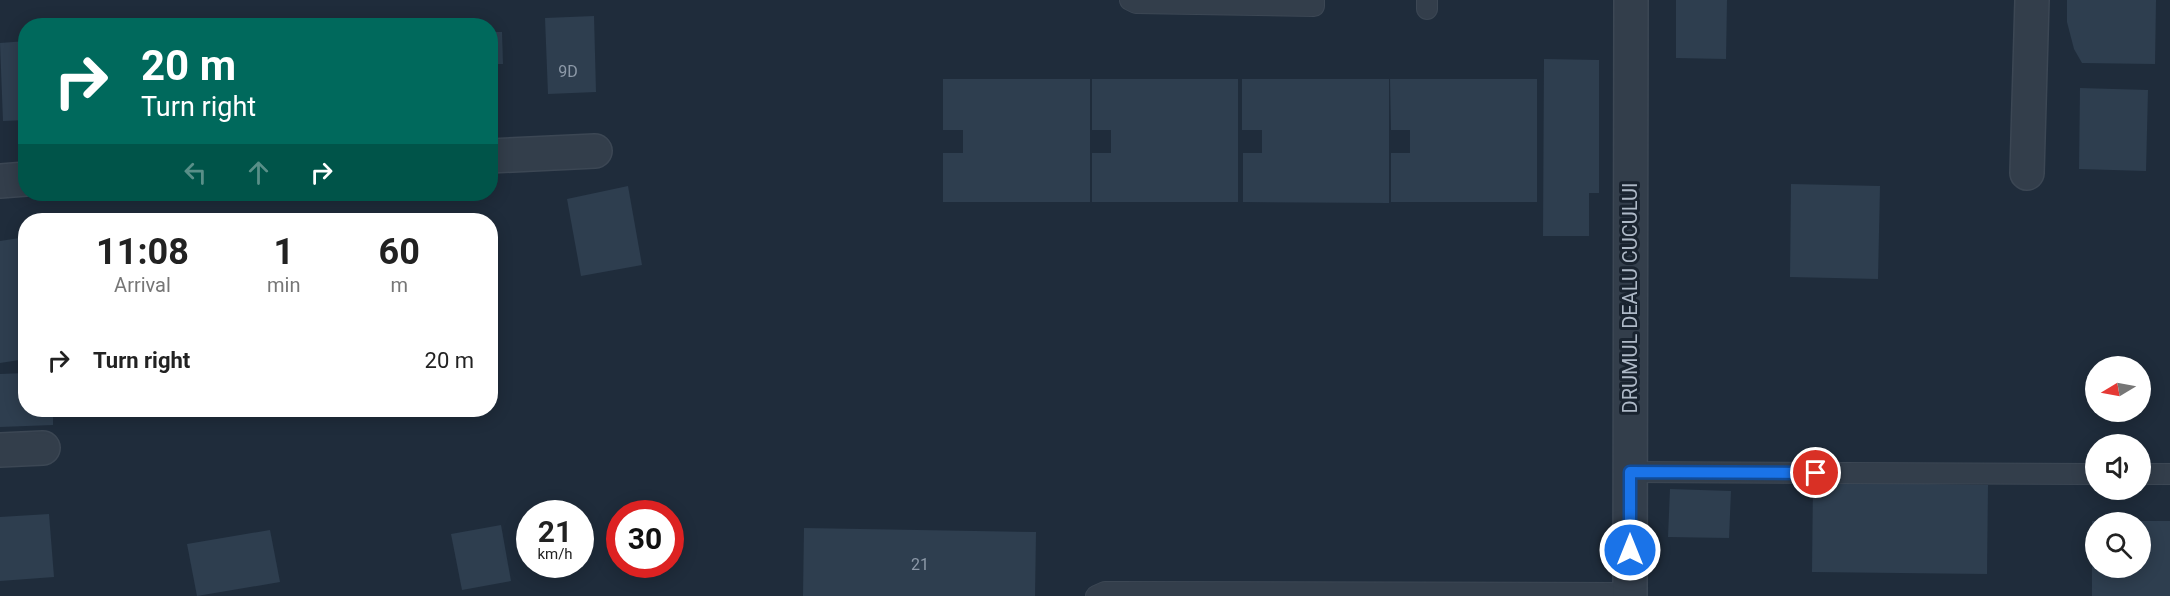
<!DOCTYPE html>
<style>
body{margin:0;font-family:Roboto,sans-serif;background:#f6f6f6;color:#222;height:100vh;display:flex;flex-direction:column;font-size:22px;white-space:nowrap}
*{box-sizing:border-box;margin:0}
p{font-size:20px;color:#767676}
.icon{flex:none;width:33px;height:33px;fill:none;stroke:currentColor;stroke-width:2;stroke-linecap:round;stroke-linejoin:round}
.map{position:relative;flex:1;overflow:hidden}
.panel{position:absolute;left:18px;top:213px;width:480px;height:204px;display:flex;flex-direction:column;background:#fff;border-radius:24px;box-shadow:0 3px 15px #0003}
.panel>*{flex:none}
.guide{position:absolute;left:18px;top:18px;width:480px;height:183px;border-radius:24px;box-shadow:0 3px 15px #0003;background:#00695c;color:#fff;overflow:hidden}
.needle{width:39px;rotate:260deg}
.controls{position:absolute;left:2085px;top:356px;display:grid;gap:12px}
.controls a{display:grid;place-items:center;width:66px;height:66px;border-radius:50%;background:#fff;box-shadow:0 3px 15px #0003;font-size:30px}
.speed{position:absolute;left:516px;top:500px;display:flex;gap:12px;font-size:30px;font-weight:700;text-align:center}
.speed>*{display:grid;place-content:center;width:78px;height:78px;border-radius:50%;background:#fff;box-shadow:0 3px 15px #0003;line-height:1}
.speed small{font-size:15px;font-weight:400}
.speed .limit{border:9px solid #d22;background:#fff;color:#111}
.pin{position:absolute;display:grid;place-items:center;width:51px;height:51px;color:#fff;margin:-26px;border:3px solid #fff;border-radius:50%;box-shadow:0 2px 6px #0007}
.me{position:absolute;width:66px;margin:-33px;rotate:0deg;stroke-linejoin:round;filter:drop-shadow(0 0 4px #0008)}
.turn{display:flex;align-items:center;gap:21px;height:126px;padding:0 24px;font-size:27px}
.turn .icon{width:78px;height:78px;stroke-width:2.5}
.turn b{display:block;font-size:42px;line-height:51px}
.lanes{display:flex;align-items:center;height:57px;padding:0 24px;background:#0003;justify-content:center;gap:30px;direction:ltr}
.lanes .off{opacity:.35}
.eta{display:flex;justify-content:space-evenly;align-items:center;height:102px;text-align:center}
.eta b{font-size:36px;font-weight:700;line-height:42px}
ul{padding:0;list-style:none}
li{display:flex;align-items:center;gap:18px;height:90px;padding:0 24px}
li div{flex:1}
li b{display:block;font-size:22px}
li em{font-style:normal}
.map>svg:first-child{display:block}
.building{fill:#2e3e4f}
.lines{fill:none;stroke-linecap:round;stroke-linejoin:round}
.lane-casing{stroke:#3c4754;stroke-width:22}
.street-casing{stroke:#3c4754;stroke-width:36}
.lane{stroke:#333e4b;stroke-width:20}
.street{stroke:#333e4b;stroke-width:33}
.route-casing{stroke:#114b97;stroke-width:15}
.route{stroke:#1a73e8;stroke-width:10}
.labels{text-anchor:middle;dominant-baseline:central;stroke-width:6;stroke-linejoin:round;paint-order:stroke}
.number-label{font-size:16px;fill:#8d99a8}
.street-label{font-size:20px;fill:#aeb9c7;stroke:#19232f}
</style>
<div class="map">
<svg width="2170" height="596" viewBox="0 0 2170 596">
<rect width="100%" height="100%" fill="#1f2c3b"/>
<g class="building">
<polygon points="1676,0 1727,0 1726,59 1676,58"/>
<polygon points="2067,0 2156,0 2155,64 2082,63 2074,49 2067,22"/>
<polygon points="594,16 596,92 548,94 545,18"/>
<polygon points="315,21 315,26 281,26 281,24"/>
<polygon points="490,32 502,32 503,64 497,64 498,97 490,97"/>
<polygon points="26,41 26,120 3,121 0,43"/>
<polygon points="1544,59 1599,60 1599,193 1589,193 1589,236 1543,236"/>
<polygon points="943,79 1090,79 1090,202 943,202 943,153 963,153 963,130 943,130"/>
<polygon points="1092,79 1238,79 1238,202 1092,202 1092,153 1111,153 1111,130 1092,130"/>
<polygon points="1242,79 1389,79 1389,203 1243,202 1243,153 1262,153 1262,130 1242,130"/>
<polygon points="1390,79 1537,79 1537,202 1391,202 1391,153 1410,153 1410,130 1391,130"/>
<polygon points="2080,88 2148,90 2146,171 2079,169"/>
<polygon points="1791,184 1880,186 1878,279 1790,277"/>
<polygon points="628,186 642,265 581,276 567,199"/>
<polygon points="26,237 26,359 0,363 0,241"/>
<polygon points="26,373 26,410 53,410 53,425 0,427 0,374"/>
<polygon points="1813,482 1988,485 1987,574 1812,572"/>
<polygon points="1670,489 1731,491 1729,538 1668,537"/>
<polygon points="49,514 54,577 0,581 0,517"/>
<polygon points="2092,521 2096,521 2096,567 2140,567 2140,521 2170,521 2170,596 2092,596"/>
<polygon points="501,525 511,581 462,590 451,534"/>
<polygon points="804,528 1036,532 1035,596 803,596"/>
<polygon points="270,530 280,582 197,596 187,544"/>
</g>
<g class="lines">
<g class="lane-casing">
<g id="lane">
<polyline points="1130,0 1136,3 1314,6 1314,0"/>
<polyline points="1427,9 1427,0"/>
<polyline points="1630,472 2096,474"/>
<polyline points="2140,474 2170,474"/>
<polyline points="1096,596 1105,592 1630,593"/>
</g>
</g>
<g class="street-casing">
<g id="street">
<polyline points="490,156 595,151"/>
<polyline points="2027,173 2032,0"/>
<polyline points="0,181 26,179"/>
<polyline points="0,450 43,448"/>
<polyline points="1630,596 1631,0"/>
</g>
</g>
<use href="#lane" class="lane"/>
<use href="#street" class="street"/>
</g>
<g class="lines">
<g class="route-casing">
<polyline id="route" points="1630,550 1630,472 1816,473"/>
</g>
<use href="#route" class="route"/>
</g>
<g class="labels">
<g class="number-label">
<text x="568" y="71">9D</text>
<text x="920" y="564">21</text>
</g>
<g class="street-label">
<text transform="translate(1630 298) rotate(-90)">DRUMUL DEALU CUCULUI</text>
</g>
</g>
</svg>
<div class="controls">
<a><svg class="needle" viewBox="-14 -14 28 28"><path d="M0-13l5 13h-10z" fill="#e53935"/><path d="M0 13l5-13h-10z" fill="#767676"/></svg></a>
<a><svg class="icon" aria-label="sound" viewBox="0 0 24 24"><path d="M4 9h4l5-4v14l-5-4H4zM17 9q2 3 0 6"/></svg></a>
<a><svg class="icon" aria-label="search" viewBox="0 0 24 24"><circle cx="10" cy="10" r="6"/><path d="M15 15l6 6"/></svg></a>
</div>
<div class="speed"><div>21<small>km/h</small></div><div class="limit">30</div></div>
<div class="pin" style="left:1816px;top:473px;background:#d93025"><svg class="icon" aria-label="arrive" viewBox="0 0 24 24"><path d="M6 21V4h12l-3 4 3 4H6"/></svg></div>
<svg class="me" style="left:1630px;top:550px" viewBox="-20 -20 40 40"><circle r="17" fill="#1a73e8" stroke="#fff" stroke-width="3"/><path d="M0-11L8 9 0 5-8 9z" fill="#fff"/></svg>
<div class="guide">
<div class="turn"><svg class="icon" aria-label="right" viewBox="0 0 24 24"><path d="M7 20v-9h11M14 6l5 5-5 5"/></svg><div><b>20 m</b>Turn right</div></div>
<div class="lanes"><svg class="icon off" aria-label="left" viewBox="0 0 24 24"><path d="M17 20v-9H6M10 6l-5 5 5 5"/></svg><svg class="icon off" aria-label="ahead" viewBox="0 0 24 24"><path d="M12 20V5M6 11l6-6 6 6"/></svg><svg class="icon" aria-label="right" viewBox="0 0 24 24"><path d="M7 20v-9h11M14 6l5 5-5 5"/></svg></div>
</div>
<section class="panel">
<div class="eta">
<div><b>11:08</b><p>Arrival</p></div>
<div><b>1</b><p>min</p></div>
<div><b>60</b><p>m</p></div>
</div>
<ul>
<li><svg class="icon" aria-label="right" viewBox="0 0 24 24"><path d="M7 20v-9h11M14 6l5 5-5 5"/></svg><div><b>Turn right</b></div><em>20 m</em></li>
</ul>
</section>
</div>
